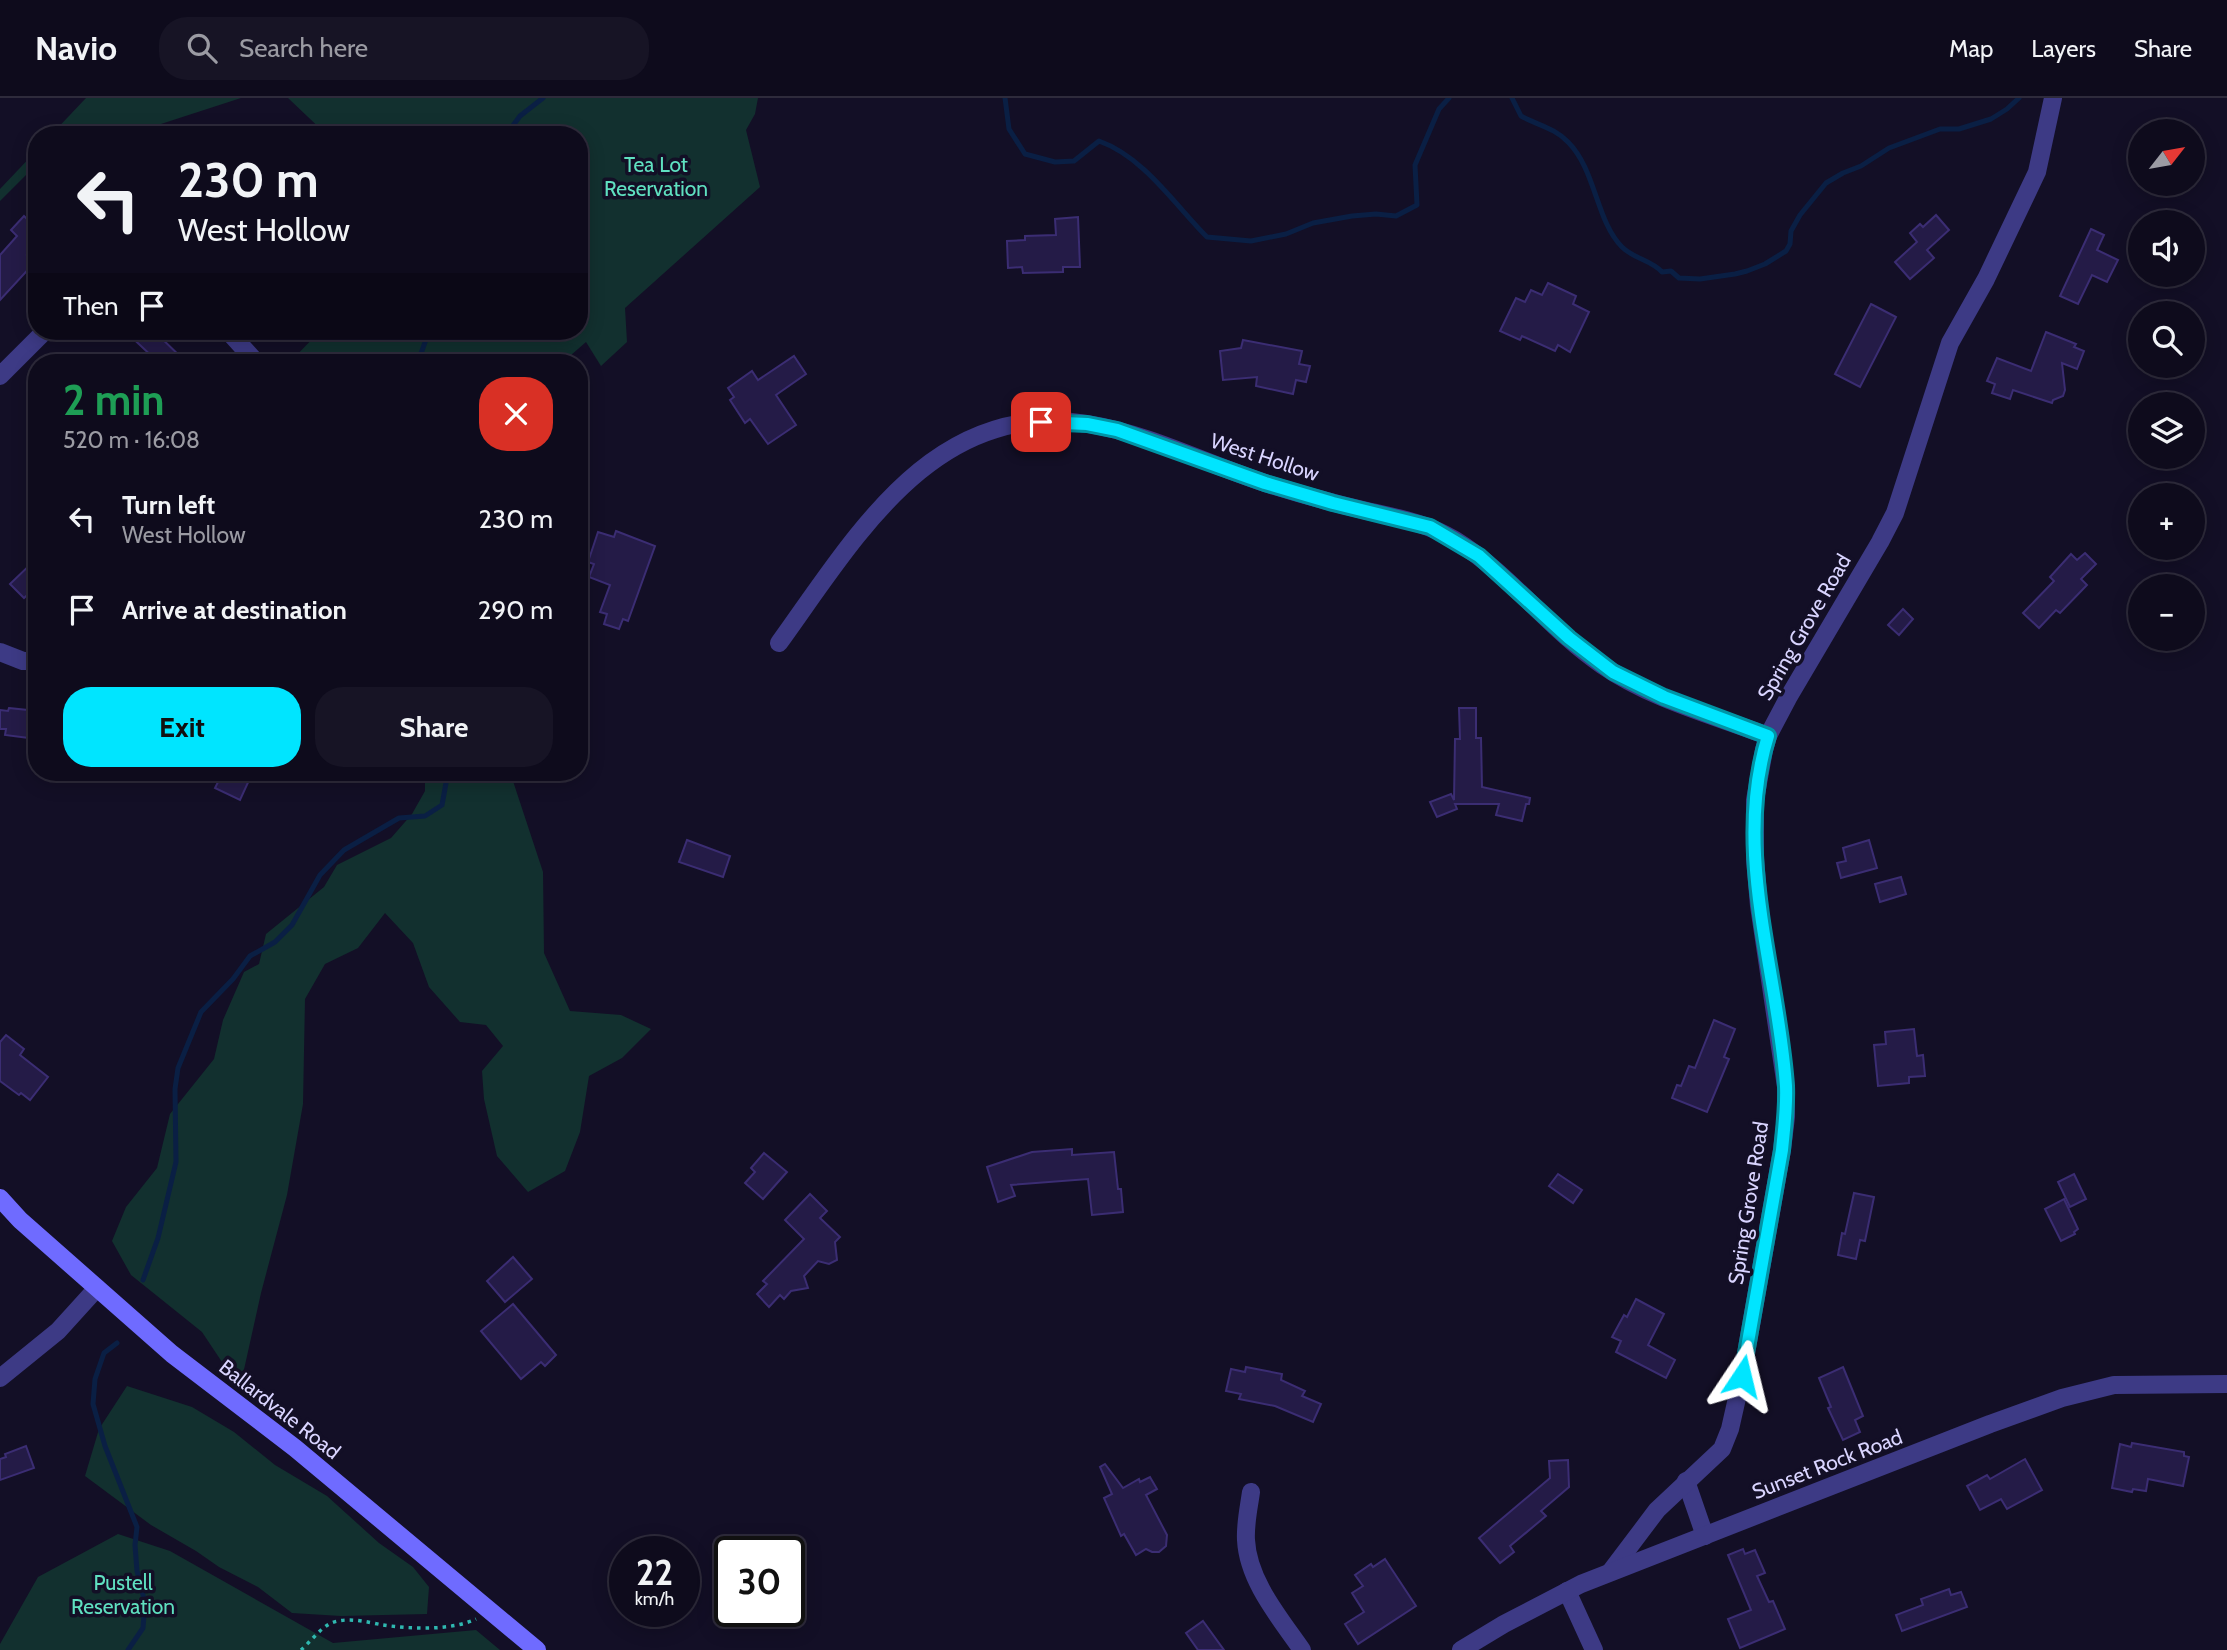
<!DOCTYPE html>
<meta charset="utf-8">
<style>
body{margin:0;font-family:Cabin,sans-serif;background:#171425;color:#f1f3f6;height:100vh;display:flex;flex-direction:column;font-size:26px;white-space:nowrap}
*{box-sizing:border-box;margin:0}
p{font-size:23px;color:#9b9ba3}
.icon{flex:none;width:38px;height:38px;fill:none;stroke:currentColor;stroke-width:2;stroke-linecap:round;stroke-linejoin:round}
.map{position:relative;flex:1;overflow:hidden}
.drawer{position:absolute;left:28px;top:256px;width:560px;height:427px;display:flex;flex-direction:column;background:#0e0b1c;border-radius:28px;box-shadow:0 4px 18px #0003,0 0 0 2px #2e2b3b}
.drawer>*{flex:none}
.top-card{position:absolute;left:28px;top:28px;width:560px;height:214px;border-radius:28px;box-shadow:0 4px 18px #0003,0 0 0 2px #2e2b3b;background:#0e0b1c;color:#f1f3f6;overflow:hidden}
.needle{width:46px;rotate:59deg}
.buttons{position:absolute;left:2128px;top:21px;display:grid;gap:14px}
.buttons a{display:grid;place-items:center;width:77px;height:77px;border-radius:50%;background:#0e0b1c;box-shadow:0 4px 18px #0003,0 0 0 2px #2e2b3b;font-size:35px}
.speed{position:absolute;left:609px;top:1438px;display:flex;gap:14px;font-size:35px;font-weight:700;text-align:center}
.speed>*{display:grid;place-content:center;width:91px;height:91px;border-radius:50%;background:#0e0b1c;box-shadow:0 4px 18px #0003,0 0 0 2px #2e2b3b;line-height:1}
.speed small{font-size:18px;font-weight:400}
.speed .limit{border:4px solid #111;border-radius:10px;background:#fff;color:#111}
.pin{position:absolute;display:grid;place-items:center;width:60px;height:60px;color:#fff;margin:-30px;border-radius:14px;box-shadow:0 4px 10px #0006}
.me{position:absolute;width:77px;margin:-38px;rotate:10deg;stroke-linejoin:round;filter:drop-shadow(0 0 5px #0008)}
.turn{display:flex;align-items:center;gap:24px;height:147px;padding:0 35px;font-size:32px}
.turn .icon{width:91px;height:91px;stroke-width:2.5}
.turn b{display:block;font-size:49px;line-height:60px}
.then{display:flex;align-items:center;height:66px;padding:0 35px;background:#0003;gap:14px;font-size:26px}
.round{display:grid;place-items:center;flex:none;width:74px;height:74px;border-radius:28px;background:#171425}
.overview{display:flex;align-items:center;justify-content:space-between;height:119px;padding:0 35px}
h1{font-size:42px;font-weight:700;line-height:52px;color:#1e9e55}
.primary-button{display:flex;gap:14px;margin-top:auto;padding:14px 35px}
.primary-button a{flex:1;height:80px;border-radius:28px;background:#00e5ff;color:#111;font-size:28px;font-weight:700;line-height:80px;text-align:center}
.primary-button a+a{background:#171425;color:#f1f3f6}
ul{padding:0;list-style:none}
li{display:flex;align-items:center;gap:21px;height:91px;padding:0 35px}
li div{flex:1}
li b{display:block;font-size:26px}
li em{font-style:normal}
header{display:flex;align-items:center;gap:42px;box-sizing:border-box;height:98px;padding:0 35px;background:#0e0b1c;border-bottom:2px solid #2e2b3b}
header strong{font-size:33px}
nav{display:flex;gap:38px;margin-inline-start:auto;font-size:24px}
.search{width:490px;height:63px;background:#171425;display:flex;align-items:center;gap:18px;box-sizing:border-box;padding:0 24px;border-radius:28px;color:#9b9ba3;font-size:26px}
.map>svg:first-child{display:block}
.green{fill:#12302f}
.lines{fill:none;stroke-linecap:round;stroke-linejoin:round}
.stream{stroke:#0a1f44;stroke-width:5}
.building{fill:#241b47;stroke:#3b2d73;stroke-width:2}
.path{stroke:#2fb8b0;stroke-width:3.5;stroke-dasharray:3.5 5;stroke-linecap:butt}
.street{stroke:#3d3a85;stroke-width:18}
.secondary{stroke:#6f6bff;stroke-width:18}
.route-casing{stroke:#0095a6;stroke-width:18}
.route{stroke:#00e5ff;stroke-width:12}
.labels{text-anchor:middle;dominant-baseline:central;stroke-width:7;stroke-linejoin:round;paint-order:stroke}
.park-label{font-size:21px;fill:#5fe0c0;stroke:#130f26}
.street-label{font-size:21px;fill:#d9d4ff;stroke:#130f26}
</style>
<header>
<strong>Navio</strong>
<div class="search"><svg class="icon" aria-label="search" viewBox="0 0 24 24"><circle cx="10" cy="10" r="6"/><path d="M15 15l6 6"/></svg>Search here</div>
<nav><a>Map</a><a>Layers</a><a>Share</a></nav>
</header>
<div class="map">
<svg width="2227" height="1552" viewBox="0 0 2227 1552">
<rect width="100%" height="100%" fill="#130f26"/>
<g class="green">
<polygon points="86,0 241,0 127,37 51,37"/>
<polygon points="288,0 758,0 755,16 746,32 760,89 625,210 627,244 601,268 586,244 563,264 290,264 320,233 579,233 579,37 327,37"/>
<polygon points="37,52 37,66 0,103 0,91"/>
<polygon points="425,674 510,674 543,774 544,855 570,913 621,917 651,931 622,960 589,978 580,1034 565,1073 528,1094 497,1058 484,1001 482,973 503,948 486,927 460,924 429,889 413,845 385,815 358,850 325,866 305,901 303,1006 287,1097 261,1195 243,1276 224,1267 202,1234 131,1177 112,1143 126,1109 157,1070 170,1016 214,961 223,922 244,874 259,866 266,836 324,789 337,767 391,740 412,716 425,693"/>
<polygon points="127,1288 192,1309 234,1334 275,1367 327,1398 379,1445 413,1469 429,1489 427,1516 341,1518 292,1515 258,1489 219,1469 196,1453 151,1427 85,1378 99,1331"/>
<polygon points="118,1436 170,1453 333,1545 476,1532 500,1552 0,1552 0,1546 38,1479"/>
</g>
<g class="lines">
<g class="stream">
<path d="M1005 0 1009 31 1025 56 1055 64 1074 63 1099 43C1144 59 1175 107 1207 139L1251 143 1286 136 1313 125 1352 118 1376 116 1396 118 1417 107 1415 67 1439 11 1449 0"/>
<path d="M1512 0 1521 18C1537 27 1555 30 1568 44 1596 72 1596 123 1622 149 1634 161 1651 162 1662 174L1671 173 1679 180 1700 181 1735 176 1747 173 1765 166 1786 153 1790 146 1791 133 1800 117 1826 85 1843 75 1861 68 1889 50 1940 31H1959L1991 21 2007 11 2019 0"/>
<polyline points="506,37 520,18 543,0"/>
<polyline points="418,264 429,233"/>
<polyline points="143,1182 158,1140 176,1064 175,991 178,970 201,914 233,881 250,858 275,844 292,827 320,777 344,752 399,720 425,718 442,707 448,674"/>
<polyline points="117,1245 104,1255 95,1281 93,1306 105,1348 137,1429 135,1447 137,1473 145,1505 143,1530 128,1552"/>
</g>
</g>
<g class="building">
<polygon points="1936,117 1949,132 1927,152 1934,160 1910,181 1895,164 1917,144 1910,135 1920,126 1923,129"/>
<polygon points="24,118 37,131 37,147 27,157 35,164 0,202 0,157 17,138 11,132"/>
<polygon points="1078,119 1080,169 1063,169 1063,174 1023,175 1022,169 1008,170 1007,143 1025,142 1025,138 1056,137 1055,121"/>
<polygon points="2091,131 2104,137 2097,152 2118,162 2107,184 2092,177 2078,206 2060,198"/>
<polygon points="1548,185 1576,198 1573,206 1589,214 1570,254 1558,247 1555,253 1522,238 1520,242 1500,233 1516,200 1525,204 1531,192 1542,197"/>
<polygon points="1871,206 1896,219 1860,289 1835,276"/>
<polygon points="125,233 154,233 186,264 158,264"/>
<polygon points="2046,234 2076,246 2074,249 2084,253 2077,271 2062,265 2065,292 2063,298 2053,302 2052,305 2013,292 2010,301 1992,295 1995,286 1987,283 1997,260 2031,273"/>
<polygon points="1243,242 1302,253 1299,266 1310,268 1306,284 1296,282 1293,296 1256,288 1257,279 1223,282 1220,253 1241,250"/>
<polygon points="794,258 806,276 776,297 796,327 768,346 750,321 745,325 730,302 734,299 728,290 752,273 758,282"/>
<polygon points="616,433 655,448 628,523 623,521 619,531 604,526 607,516 600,514 610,487 589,479 594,466 588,464 598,434 614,439"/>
<polygon points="2085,455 2096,466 2081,481 2087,487 2060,515 2056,512 2039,530 2023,515 2054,483 2050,479 2071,456 2077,462"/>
<polygon points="37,460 37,488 24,500 10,486"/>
<polygon points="1903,511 1913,521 1899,537 1888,527"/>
<polygon points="9,610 37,613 37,641 5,637 6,631 0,631 0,612 8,613"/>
<polygon points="1459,610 1476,610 1476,640 1481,640 1482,689 1530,700 1529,706 1526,706 1522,723 1496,717 1499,706 1455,706 1457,711 1437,719 1430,704 1451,696 1454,702 1455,641 1460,641"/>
<polygon points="223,674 241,674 251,678 240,702 215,690"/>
<polygon points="687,742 730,758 723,779 679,764"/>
<polygon points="1869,742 1877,770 1841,780 1837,765 1846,763 1843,750"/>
<polygon points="1901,779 1906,796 1880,804 1875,786"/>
<polygon points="1714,922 1735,931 1724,959 1729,961 1707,1014 1672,1000 1677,987 1681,988 1689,968 1695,970"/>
<polygon points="1914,931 1917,958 1923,957 1925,978 1909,979 1909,985 1878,988 1874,947 1886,946 1885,934"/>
<polygon points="6,937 24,951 20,957 48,979 30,1002 21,995 19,997 0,983 0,944"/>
<polygon points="1072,1051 1072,1057 1114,1054 1118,1091 1121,1091 1123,1114 1092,1117 1088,1081 1011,1087 1015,1098 998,1104 987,1069 1032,1054"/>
<polygon points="764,1055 787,1074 763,1101 745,1085 755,1074 751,1070"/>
<polygon points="1558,1076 1582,1092 1573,1105 1549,1088"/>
<polygon points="2074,1076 2086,1101 2070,1109 2058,1084"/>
<polygon points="1854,1095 1874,1099 1865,1143 1860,1142 1856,1161 1838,1157 1842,1135 1845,1136"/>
<polygon points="810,1096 827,1113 820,1120 840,1139 835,1144 837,1162 829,1166 818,1163 804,1178 808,1190 791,1193 784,1201 780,1197 769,1209 757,1196 767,1186 763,1183 804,1141 785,1122"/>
<polygon points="2064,1101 2078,1131 2074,1134 2075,1136 2061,1143 2045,1111"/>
<polygon points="513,1159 532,1181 505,1204 487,1183"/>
<polygon points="1636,1201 1664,1216 1648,1247 1675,1262 1666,1280 1616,1254 1621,1243 1612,1239 1624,1217 1627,1219"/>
<polygon points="513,1206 556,1257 545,1268 541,1264 521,1281 481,1233"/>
<polygon points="1246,1269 1282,1276 1281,1282 1305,1293 1302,1298 1321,1306 1313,1324 1275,1308 1239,1301 1241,1296 1226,1293 1231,1271 1245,1274"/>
<polygon points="1843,1269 1863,1318 1855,1322 1860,1334 1843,1342 1828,1310 1831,1309 1819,1280"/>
<polygon points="2132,1345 2184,1354 2184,1358 2189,1359 2183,1388 2148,1381 2146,1393 2133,1391 2132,1394 2112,1390 2120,1346 2131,1349"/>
<polygon points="26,1348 34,1370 0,1382 0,1361 6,1359 5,1356"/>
<polygon points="2025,1361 2042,1392 2007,1411 2001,1401 1980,1412 1967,1388 1987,1377 1990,1381"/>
<polygon points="1568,1362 1569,1389 1541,1413 1546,1418 1510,1448 1514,1454 1500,1465 1479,1440 1550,1380 1549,1363"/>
<polygon points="1105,1366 1123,1390 1139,1381 1140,1384 1150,1379 1157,1391 1146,1397 1167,1437 1166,1448 1159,1454 1152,1454 1146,1451 1136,1457 1124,1436 1121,1438 1104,1400 1112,1396 1100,1369"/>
<polygon points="1743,1451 1745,1456 1755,1452 1765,1475 1757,1478 1769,1504 1773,1503 1785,1531 1740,1550 1728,1521 1751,1512 1728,1457"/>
<polygon points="1385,1461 1416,1508 1358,1546 1345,1526 1364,1514 1352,1495 1363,1488 1355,1477 1371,1466 1373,1469"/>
<polygon points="1949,1491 1951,1497 1961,1494 1967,1509 1902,1533 1896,1517 1923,1507 1921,1501"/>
<polygon points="1203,1523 1224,1552 1198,1552 1186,1535"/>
</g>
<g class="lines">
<path class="path" d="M301 1552C310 1544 319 1532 329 1526 345 1518 367 1524 383 1527 411 1531 450 1533 476 1521"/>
<g class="street">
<polyline points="228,233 256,264"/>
<polyline points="0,278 45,233"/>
<path d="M779 545C855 440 934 300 1088 326 1149 336 1207 366 1265 385 1299 396 1333 405 1367 413 1398 420 1427 425 1455 442 1510 476 1549 531 1602 567 1651 601 1713 617 1768 638"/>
<polyline points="0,554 23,563 37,563"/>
<polyline points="0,1280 58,1233 97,1190"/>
<polyline points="1686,1383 1705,1438"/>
<path d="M1251 1394C1249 1409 1245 1426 1246 1442 1248 1483 1280 1520 1302 1552"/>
<polyline points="1611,1473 1657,1412 1722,1351 1730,1331 1742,1278 1782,1052 1786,1019 1786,989 1759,808 1755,761 1755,702 1764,652 1768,638 1788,600 1880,444 1895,415 1950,245 1986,181 2037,74 2053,0"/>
<polyline points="1567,1493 1594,1552"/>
<polyline points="1461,1552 1504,1526 1581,1486 1990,1326 2062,1300 2114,1287 2227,1286"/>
</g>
<polyline class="secondary" points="0,1100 20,1122 172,1256 295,1350 537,1552"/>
</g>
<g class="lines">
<g class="route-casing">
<path id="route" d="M1041 324 1087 326 1117 332 1265 385 1333 405 1430 429 1479 458 1569 540 1613 574 1664 599 1768 638C1732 754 1778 872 1786 988 1787 1010 1784 1031 1782 1052L1742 1278"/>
</g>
<use href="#route" class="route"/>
</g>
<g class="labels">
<g class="park-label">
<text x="656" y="66">Tea Lot<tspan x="656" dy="24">Reservation</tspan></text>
<text x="123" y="1484">Pustell<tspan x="123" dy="24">Reservation</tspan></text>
</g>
<g class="street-label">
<text transform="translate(1265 359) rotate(18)">West Hollow</text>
<text transform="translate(1804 529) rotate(-60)">Spring Grove Road</text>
<text transform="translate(1748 1105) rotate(-81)">Spring Grove Road</text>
<text transform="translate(280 1311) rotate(38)">Ballardvale Road</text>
<text transform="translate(1827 1366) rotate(-21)">Sunset Rock Road</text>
</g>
</g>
</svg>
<div class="buttons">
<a><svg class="needle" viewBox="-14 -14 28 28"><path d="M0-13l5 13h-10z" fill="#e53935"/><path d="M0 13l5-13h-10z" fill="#9b9ba3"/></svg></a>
<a><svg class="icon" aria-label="sound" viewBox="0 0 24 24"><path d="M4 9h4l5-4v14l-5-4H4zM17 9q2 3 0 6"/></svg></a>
<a><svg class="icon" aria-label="search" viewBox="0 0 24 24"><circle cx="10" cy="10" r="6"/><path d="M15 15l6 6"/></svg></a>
<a><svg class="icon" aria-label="layers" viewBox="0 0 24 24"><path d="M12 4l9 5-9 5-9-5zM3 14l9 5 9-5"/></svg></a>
<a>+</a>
<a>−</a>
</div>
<div class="speed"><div>22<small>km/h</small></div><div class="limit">30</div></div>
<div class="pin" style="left:1041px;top:324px;background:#d93025"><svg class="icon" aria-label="arrive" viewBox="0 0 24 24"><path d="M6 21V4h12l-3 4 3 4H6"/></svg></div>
<svg class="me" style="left:1742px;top:1278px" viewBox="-20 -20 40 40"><path d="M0-17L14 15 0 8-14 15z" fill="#00e5ff" stroke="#fff" stroke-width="4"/></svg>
<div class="top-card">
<div class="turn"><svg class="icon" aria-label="left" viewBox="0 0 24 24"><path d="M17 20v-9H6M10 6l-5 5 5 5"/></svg><div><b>230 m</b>West Hollow</div></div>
<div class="then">Then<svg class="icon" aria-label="arrive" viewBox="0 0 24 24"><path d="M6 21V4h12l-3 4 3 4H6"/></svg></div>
</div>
<section class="drawer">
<div class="overview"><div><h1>2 min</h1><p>520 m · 16:08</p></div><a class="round" style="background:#d93025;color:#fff"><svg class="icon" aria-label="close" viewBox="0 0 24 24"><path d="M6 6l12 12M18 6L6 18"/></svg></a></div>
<ul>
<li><svg class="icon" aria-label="left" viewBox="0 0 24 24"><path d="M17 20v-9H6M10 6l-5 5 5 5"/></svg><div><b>Turn left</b><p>West Hollow</p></div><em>230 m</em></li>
<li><svg class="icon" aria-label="arrive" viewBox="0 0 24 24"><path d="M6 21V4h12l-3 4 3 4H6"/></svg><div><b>Arrive at destination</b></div><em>290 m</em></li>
</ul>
<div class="primary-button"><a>Exit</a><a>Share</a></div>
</section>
</div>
